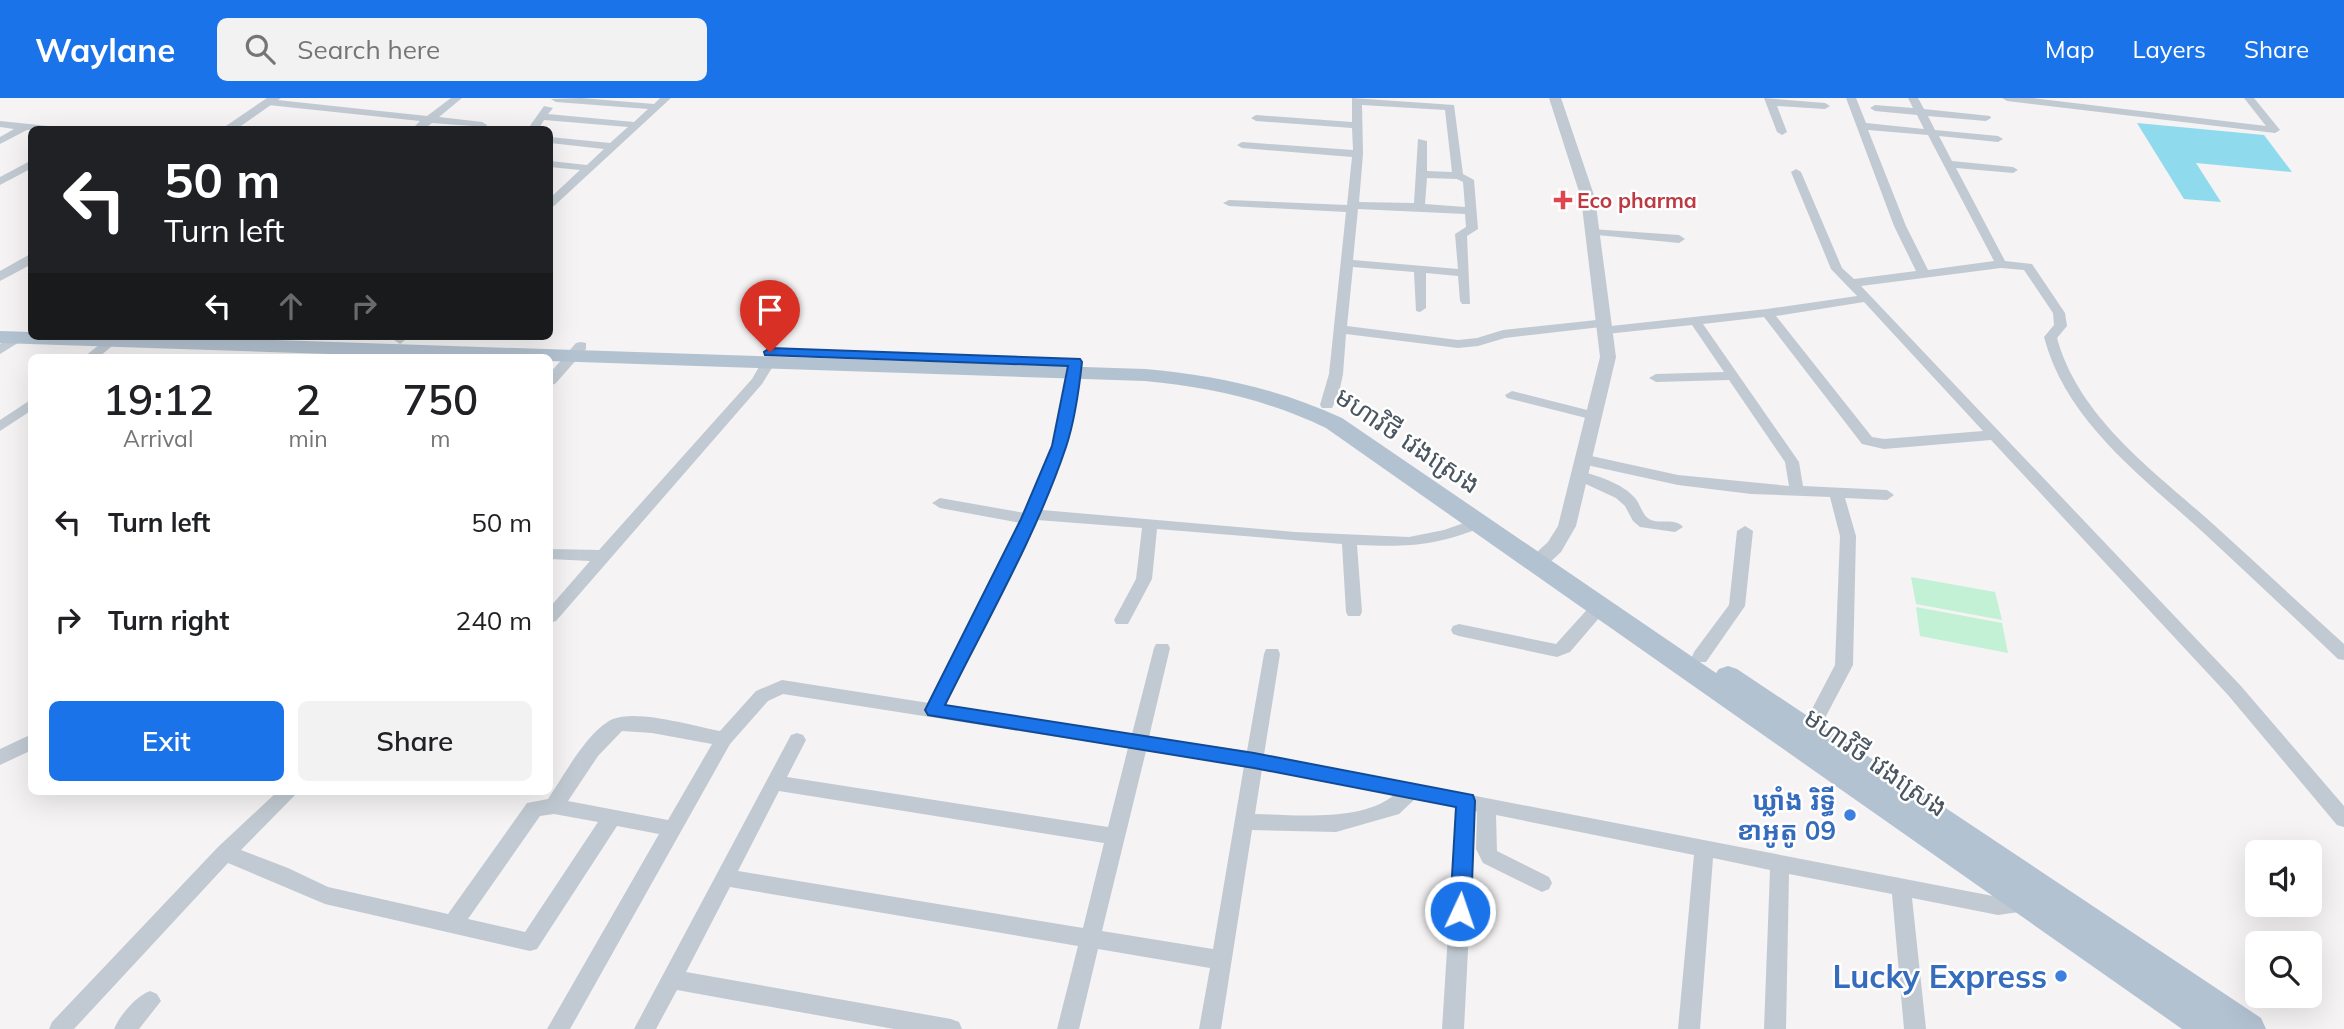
<!DOCTYPE html>
<meta charset="utf-8">
<style>
body{margin:0;font-family:Mulish,"Noto Sans Khmer",sans-serif;background:#f2f2f2;color:#202124;height:100vh;display:flex;flex-direction:column;font-size:26px;white-space:nowrap}
*{box-sizing:border-box;margin:0}
p{font-size:23px;color:#757577}
.icon{flex:none;width:38px;height:38px;fill:none;stroke:currentColor;stroke-width:2;stroke-linecap:round;stroke-linejoin:round}
.map{position:relative;flex:1;overflow:hidden}
.sheet{position:absolute;left:28px;top:256px;width:525px;height:441px;display:flex;flex-direction:column;background:#fff;border-radius:10px;box-shadow:0 7px 28px #0002}
.sheet>*{flex:none}
.hud{position:absolute;left:28px;top:28px;width:525px;height:214px;border-radius:10px;box-shadow:0 7px 28px #0002;background:#202124;color:#fff;overflow:hidden}
.controls{position:absolute;left:2245px;top:742px;display:grid;gap:14px}
.controls a{display:grid;place-items:center;width:77px;height:77px;border-radius:10px;background:#fff;box-shadow:0 7px 28px #0002;font-size:35px}
.pin{position:absolute;display:grid;place-items:center;width:60px;height:60px;color:#fff;margin:-72px -30px;border-radius:50% 50% 50% 0;rotate:-45deg;box-shadow:0 0 7px #0007}
.pin .icon{rotate:45deg}
.me{position:absolute;width:77px;margin:-38px;rotate:3deg;stroke-linejoin:round;filter:drop-shadow(0 0 5px #0008)}
.turn{display:flex;align-items:center;gap:24px;height:147px;padding:0 21px;font-size:32px}
.turn .icon{width:91px;height:91px;stroke-width:2.5}
.turn b{display:block;font-size:49px;line-height:60px}
.lanes{display:flex;align-items:center;height:66px;padding:0 21px;background:#0003;justify-content:center;gap:35px;direction:ltr}
.lanes .off{opacity:.35}
.eta{display:flex;justify-content:space-evenly;align-items:center;height:119px;text-align:center}
.eta b{font-size:42px;font-weight:600;line-height:49px}
.primary-button{display:flex;gap:14px;margin-top:auto;padding:14px 21px}
.primary-button a{flex:1;height:80px;border-radius:10px;background:#1a73e8;color:#fff;font-size:28px;font-weight:600;line-height:80px;text-align:center}
.primary-button a+a{background:#f2f2f2;color:#202124}
ul{padding:0;list-style:none}
li{display:flex;align-items:center;gap:21px;height:98px;padding:0 21px}
li div{flex:1}
li b{display:block;font-size:26px}
li em{font-style:normal}
header{display:flex;align-items:center;gap:42px;box-sizing:border-box;height:98px;padding:0 35px;background:#1a73e8;color:#fff}
header strong{font-size:33px}
nav{display:flex;gap:38px;margin-inline-start:auto;font-size:24px}
.search{width:490px;height:63px;background:#f2f2f2;display:flex;align-items:center;gap:18px;box-sizing:border-box;padding:0 24px;border-radius:10px;color:#757577;font-size:26px}
.map>svg:first-child{display:block}
.green{fill:#c3f1d5}
.water{fill:#90daee}
.lines{fill:none;stroke-linecap:round;stroke-linejoin:round}
.minor{fill:#c1cad2;fill-rule:evenodd}
.tertiary{fill:#c1cad2;fill-rule:evenodd}
.primary{fill:#b3c2d1;fill-rule:evenodd}
.route{fill:#1a73e8;stroke:#114b97;stroke-width:2}
.health-dot{fill:#e0444e;stroke:#fff;stroke-width:2.5}
.shop-dot{fill:#3f7fe0;stroke:#fff;stroke-width:2.5}
.labels{text-anchor:middle;dominant-baseline:central;stroke-width:5;stroke-linejoin:round;paint-order:stroke}
.far-health-label{font-size:21px;font-weight:bold;fill:#be3a42;stroke:#fff;text-anchor:start}
.street-label{font-size:26px;fill:#4a5661;stroke:#fff}
.shop-label{font-size:26px;font-weight:bold;fill:#366cbe;stroke:#fff;text-anchor:end}
.near-shop-label{font-size:32px;font-weight:bold;fill:#366cbe;stroke:#fff;text-anchor:end}
</style>
<header>
<strong>Waylane</strong>
<div class="search"><svg class="icon" aria-label="search" viewBox="0 0 24 24"><circle cx="10" cy="10" r="6"/><path d="M15 15l6 6"/></svg>Search here</div>
<nav><a>Map</a><a>Layers</a><a>Share</a></nav>
</header>
<div class="map">
<svg width="2344" height="931" viewBox="0 0 2344 931">
<rect width="100%" height="100%" fill="#f5f3f3"/>
<g class="green">
<polygon points="1911,479 1995,494 2002,522 1916,506"/>
<polygon points="1916,509 2002,525 2008,555 1920,538"/>
</g>
<polygon class="water" points="2137,25 2264,37 2292,74 2196,65 2221,104 2184,101"/>
<g class="lines">
<g class="minor">
<polygon points="451,0 462,0 439,19 482,24 487,27 486,29 432,25 423,32 411,32 420,23 268,7 263,4 268,1 427,18"/>
<polygon points="581,0 654,6 660,0 671,0 554,108 550,109 550,100 580,72 550,69 550,63 587,67 604,51 550,45 550,39 610,45 628,29 544,22 538,32 527,32 544,8 553,10 548,16 634,24 648,11 556,4 551,1"/>
<path d="M1352 0 1454 7 1463 76 1474 82 1478 131 1467 138 1470 206H1462L1460 203 1458 178 1426 175V210L1420 214 1416 213 1414 174 1353 169 1347 228 1458 242 1477 240 1503 232 1606 221 1611 222V228L1767 211 1857 198 1831 171 1791 74 1796 71 1801 74 1842 170 1854 181 1916 173 1894 128 1846 0H1856L1866 25 1924 31 1917 17 1875 13 1870 10 1875 7 1913 10 1908 0H1918L1924 11 1990 18 1991 20 1986 23 1928 18 1935 32 1998 38 2003 41 1998 44 1939 38 1952 63 2013 69 2018 72 2013 75 1956 70 2005 163 2032 166 2065 215 2067 228 2057 240C2079 320 2154 373 2213 426 2257 466 2300 506 2344 546V562L2338 561C2294 519 2250 478 2206 437 2144 380 2066 324 2044 239L2054 227 2053 215 2024 172 2001 170 1861 188 2240 587 2344 708V729L2337 727 2228 597 1991 342 1884 351 1862 346 1764 219 1703 226 1799 364 1803 388 1887 392 1894 397 1887 402 1845 400 1856 438 1853 567 1816 637 1810 639 1804 637 1801 632 1835 567 1840 438 1830 399 1751 396 1678 387 1582 366 1575 361 1582 356 1678 377 1789 388 1785 364 1729 282 1656 284 1649 280 1656 276 1724 274 1692 227 1606 236 1601 235V229L1505 240 1478 248 1458 250 1346 236 1343 276 1339 295 1332 310H1322L1320 307 1329 276 1346 114 1229 108 1223 105 1229 102 1347 107 1352 59 1242 50 1237 47 1242 44 1353 52 1352 30 1256 23 1251 20 1256 17 1352 24ZM1362 7 1445 12 1452 74 1427 73V43L1418 41 1414 105 1359 104 1363 56ZM1868 32 1928 37 1994 163 1928 172 1906 128ZM1427 80 1457 81 1463 84 1465 109 1425 106ZM1358 111 1465 116 1466 129 1455 136 1458 171 1353 162ZM1864 204 1983 333 1884 341 1872 339 1776 218Z"/>
<polygon points="1764,0 1825,5 1830,8 1825,11 1777,8 1787,34 1782,37 1777,34"/>
<polygon points="2002,0 2032,0 2266,28 2244,0 2254,0 2280,32 2275,35 2007,3"/>
<polygon points="0,23 58,29 63,32 27,32 0,46 0,39 14,31 0,29"/>
<polygon points="32,62 32,70 0,87 0,79"/>
<polygon points="1591,131 1679,137 1685,141 1679,145 1587,136 1585,134"/>
<polygon points="16,236 21,237 21,243 0,256 0,246"/>
<polygon points="110,238 124,238 99,259 84,259"/>
<polygon points="397,238 410,238 400,246 394,242"/>
<polygon points="581,244 586,245 586,251 555,286 550,287 550,275 576,245"/>
<path d="M1076 260 1083 264 1069 339 1042 412 1295 434 1409 439 1444 432 1478 420 1486 425 1483 429C1434 448 1410 449 1357 447L1362 514 1360 518H1348L1346 514 1342 446 1157 431 1152 481 1128 526H1116L1114 522 1136 481 1142 430 1037 422 945 607 1132 636 1154 550 1156 546H1168L1170 550 1149 639 1247 653 1264 556 1266 551H1278L1280 556 1264 657 1998 799 2026 797 2033 800 2036 806 2033 812 1998 817 1912 800 1926 931H1904L1892 796 1789 776 1786 931H1764L1770 772 1713 760 1700 931H1678L1694 757 1496 717 1497 753 1549 779 1552 785 1549 791 1542 794 1483 765 1476 751 1477 714 1475 713 1464 931H1442L1456 710 1415 701 1399 716 1336 734 1252 732 1221 931H1199L1210 870 1098 851 1079 931H1057L1078 848 730 789 686 874 951 921 959 924 962 931H894L677 892 656 931H634L791 637 797 635 803 637 806 642 787 679 1108 729 1128 650 783 596 768 603 730 646 570 931H547L659 736 617 728 537 851 530 853 325 806 228 765 74 931H49L52 924 218 749 278 693H299L241 752 288 770 328 789 448 816 527 705 548 701C563 679 588 632 613 621 638 611 693 628 720 633L756 593 782 582 929 605 1021 425 940 410 932 405 940 400 1025 415C1052 371 1062 315 1069 264ZM622 633 652 635 712 646 668 722 568 703 598 658ZM1146 653 1244 668 1213 851 1102 833ZM1262 671 1394 697C1362 724 1295 717 1255 716ZM779 693 1104 745 1083 830 738 773ZM554 716 598 724 525 834 468 821 540 718Z"/>
<polygon points="768,261 775,265 762,286 556,523 550,525 550,509 590,463 550,461 550,451 599,452 752,281 763,262"/>
<polygon points="1512,293 1599,315 1601,318 1594,322 1507,300 1505,297"/>
<polygon points="32,301 32,312 0,333 0,322"/>
<path d="M1580 373C1598 378 1622 385 1635 400 1641 407 1642 418 1651 422 1662 426 1675 420 1683 429L1675 434 1640 429 1633 423 1625 408 1616 400 1575 381 1573 378 1575 375Z"/>
<polygon points="1745,428 1753,433 1745,508 1706,564 1694,564 1692,559 1694,554 1729,507 1737,433"/>
<polygon points="1599,503 1605,505 1607,509 1605,513 1570,554 1557,559 1459,538 1453,536 1451,532 1453,528 1459,526 1556,546 1593,505"/>
<polygon points="32,636 32,652 0,667 0,651"/>
<path d="M150 893 157 896 161 903 139 931H114C120 917 136 898 150 893Z"/>
</g>
<g class="tertiary">
<polygon points="267,0 281,0 235,32 220,32"/>
<polygon points="1549,0 1561,0 1595,100 1616,259 1576,428 1561,454 1548,466 1535,472 1528,470 1525,465 1548,444 1558,428 1600,259 1581,100"/>
<polygon points="32,155 32,166 0,183 0,173"/>
</g>
<path class="primary" d="M0 233 32 234V238H153L1145 271C1214 277 1279 291 1342 320L1716 575 1719 571 1728 568 1737 571 2261 920 2266 931H2182L1326 330C1268 302 1209 289 1145 283L550 263V259H418L0 245Z"/>
</g>
<path class="route" d="M770 250 1080 261 1082 264C1079 292 1075 322 1066 349 1036 438 987 522 945 607L1254 655 1473 697 1475 703 1471 813 1468 819 1460 822 1453 819 1450 813 1456 709 1254 670 928 617 925 612 1021 421 1052 348 1068 268 765 257 764 254Z"/>
<path class="health-dot" d="M1559.5 91.5h7v7h7v7h-7v7h-7v-7h-7v-7h7z"/>
<g class="shop-dot">
<circle cx="1850" cy="717" r="7"/>
<circle cx="2061" cy="878" r="7"/>
</g>
<g class="labels">
<g class="far-health-label">
<text x="1577" y="102">Eco pharma</text>
</g>
<g class="street-label">
<text transform="translate(1408 342) rotate(34)">មហាវិថី វេងស្រេង</text>
<text transform="translate(1876 664) rotate(35)">មហាវិថី វេងស្រេង</text>
</g>
<g class="shop-label">
<text x="1836" y="702">ឃ្លាំង រិទ្ធី<tspan x="1836" dy="30">ខាអូតូ 09</tspan></text>
</g>
<g class="near-shop-label">
<text x="2047" y="878">Lucky Express</text>
</g>
</g>
</svg>
<div class="controls">
<a><svg class="icon" aria-label="sound" viewBox="0 0 24 24"><path d="M4 9h4l5-4v14l-5-4H4zM17 9q2 3 0 6"/></svg></a>
<a><svg class="icon" aria-label="search" viewBox="0 0 24 24"><circle cx="10" cy="10" r="6"/><path d="M15 15l6 6"/></svg></a>
</div>
<div class="pin" style="left:770px;top:254px;background:#d93025"><svg class="icon" aria-label="arrive" viewBox="0 0 24 24"><path d="M6 21V4h12l-3 4 3 4H6"/></svg></div>
<svg class="me" style="left:1460px;top:813px" viewBox="-20 -20 40 40"><circle r="17" fill="#1a73e8" stroke="#fff" stroke-width="3"/><path d="M0-11L8 9 0 5-8 9z" fill="#fff"/></svg>
<div class="hud">
<div class="turn"><svg class="icon" aria-label="left" viewBox="0 0 24 24"><path d="M17 20v-9H6M10 6l-5 5 5 5"/></svg><div><b>50 m</b>Turn left</div></div>
<div class="lanes"><svg class="icon" aria-label="left" viewBox="0 0 24 24"><path d="M17 20v-9H6M10 6l-5 5 5 5"/></svg><svg class="icon off" aria-label="ahead" viewBox="0 0 24 24"><path d="M12 20V5M6 11l6-6 6 6"/></svg><svg class="icon off" aria-label="right" viewBox="0 0 24 24"><path d="M7 20v-9h11M14 6l5 5-5 5"/></svg></div>
</div>
<section class="sheet">
<div class="eta">
<div><b>19:12</b><p>Arrival</p></div>
<div><b>2</b><p>min</p></div>
<div><b>750</b><p>m</p></div>
</div>
<ul>
<li><svg class="icon" aria-label="left" viewBox="0 0 24 24"><path d="M17 20v-9H6M10 6l-5 5 5 5"/></svg><div><b>Turn left</b></div><em>50 m</em></li>
<li><svg class="icon" aria-label="right" viewBox="0 0 24 24"><path d="M7 20v-9h11M14 6l5 5-5 5"/></svg><div><b>Turn right</b></div><em>240 m</em></li>
</ul>
<div class="primary-button"><a>Exit</a><a>Share</a></div>
</section>
</div>
